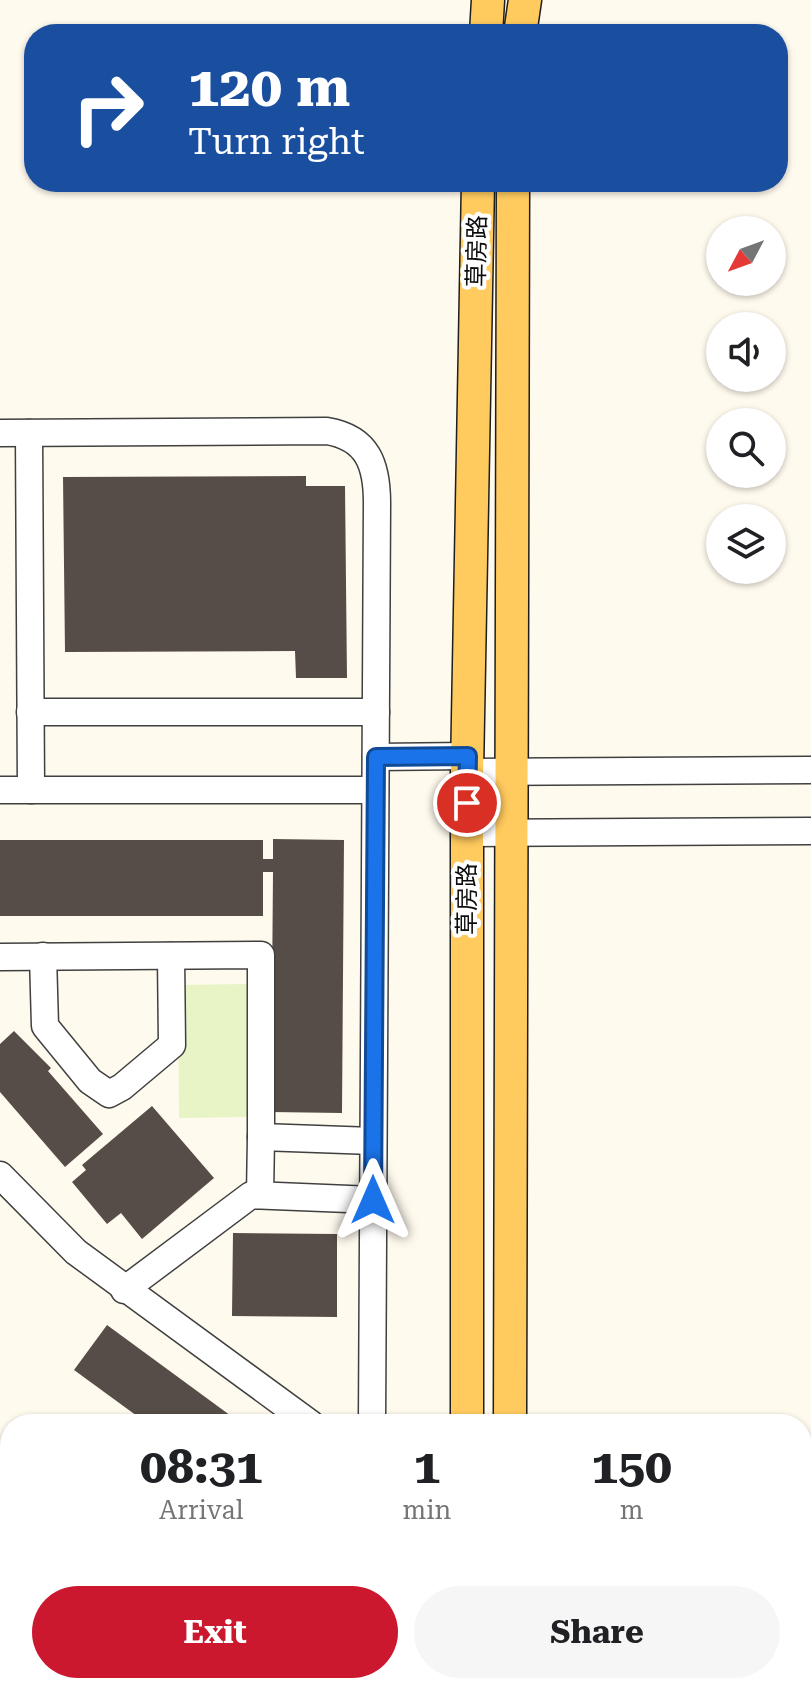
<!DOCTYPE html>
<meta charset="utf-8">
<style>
body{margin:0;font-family:"Roboto Serif","Noto Sans SC",serif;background:#f6f6f6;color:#202124;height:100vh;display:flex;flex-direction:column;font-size:30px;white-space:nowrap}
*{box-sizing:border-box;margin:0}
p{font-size:26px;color:#757577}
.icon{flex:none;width:44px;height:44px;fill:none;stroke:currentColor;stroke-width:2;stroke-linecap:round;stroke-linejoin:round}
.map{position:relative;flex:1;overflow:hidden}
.panel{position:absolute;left:0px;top:1414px;width:812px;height:280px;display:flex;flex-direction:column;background:#fff;border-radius:32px 32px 0 0;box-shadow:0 2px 6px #0004}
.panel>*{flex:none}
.hud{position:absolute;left:24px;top:24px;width:764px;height:168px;border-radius:32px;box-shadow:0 2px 6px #0004;background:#1a4fa0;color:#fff;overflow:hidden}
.needle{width:52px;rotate:229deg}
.fabs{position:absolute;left:706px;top:216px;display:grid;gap:16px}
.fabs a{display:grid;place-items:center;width:80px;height:80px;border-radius:50%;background:#fff;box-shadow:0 2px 6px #0004;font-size:40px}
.pin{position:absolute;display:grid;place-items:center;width:68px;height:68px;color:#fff;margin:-34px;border:4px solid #fff;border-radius:50%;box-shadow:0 2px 8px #0007}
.me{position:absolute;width:88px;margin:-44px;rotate:0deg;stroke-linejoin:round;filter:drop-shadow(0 0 6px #0008)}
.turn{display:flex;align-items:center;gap:28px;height:168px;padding:0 32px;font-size:36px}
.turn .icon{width:104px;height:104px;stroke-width:2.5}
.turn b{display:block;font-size:56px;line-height:68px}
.eta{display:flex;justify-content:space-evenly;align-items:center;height:136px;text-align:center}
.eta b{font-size:48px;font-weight:700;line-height:56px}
.button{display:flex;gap:16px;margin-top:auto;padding:16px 32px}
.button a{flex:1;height:92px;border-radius:48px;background:#cb182f;color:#fff;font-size:32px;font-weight:700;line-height:92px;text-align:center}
.button a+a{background:#f6f6f6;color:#202124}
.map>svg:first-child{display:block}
.pitch{fill:#e8f4c6}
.building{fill:#574d48}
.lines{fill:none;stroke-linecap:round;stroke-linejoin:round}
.minor-casing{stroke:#404040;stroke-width:29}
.major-casing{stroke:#1e1e1e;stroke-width:35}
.minor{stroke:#fff;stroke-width:26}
.major{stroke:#ffca5e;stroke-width:32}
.route-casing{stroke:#114b97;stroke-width:20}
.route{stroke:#1a73e8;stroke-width:14}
.labels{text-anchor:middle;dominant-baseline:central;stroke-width:8;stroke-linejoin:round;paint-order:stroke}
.street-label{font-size:24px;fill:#0d0d0d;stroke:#fff}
</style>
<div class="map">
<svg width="811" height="1694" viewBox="0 0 811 1694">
<rect width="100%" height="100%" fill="#fffaee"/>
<polygon class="pitch" points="249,984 250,1117 179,1118 178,985"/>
<g class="building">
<polygon points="306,476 306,486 345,486 347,678 296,678 295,651 65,652 63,477"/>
<polygon points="273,839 344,840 342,1113 271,1112 273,872 263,872 263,916 0,916 0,840 263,840 263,859 273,859"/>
<polygon points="14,1031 51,1068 48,1071 103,1134 65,1167 0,1092 0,1044"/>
<polygon points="152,1106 214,1178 142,1239 121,1213 107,1224 72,1182 86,1170 82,1165"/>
<polygon points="233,1233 337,1234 337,1317 232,1316"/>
<polygon points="107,1325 242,1424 148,1424 74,1370"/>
</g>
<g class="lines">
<g class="minor-casing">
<g id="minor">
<path d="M0 433 327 431C368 438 377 465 377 503L372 1424"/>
<polyline points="29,433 31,790"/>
<polyline points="30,712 376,712"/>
<polyline points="376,757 468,756"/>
<polyline points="467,772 811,770"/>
<polyline points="0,790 375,790"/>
<polyline points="468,833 811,831"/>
<polyline points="43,956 45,1026 90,1081 109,1094 122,1087 172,1045 171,956"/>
<polyline points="0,957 261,955 261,1137 373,1141"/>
<polyline points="0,1175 76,1252 311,1424"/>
<polyline points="260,1195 261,1137"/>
<polyline points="124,1290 251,1195 373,1200"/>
<polyline points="0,1640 10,1641"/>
<polyline points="37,1684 38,1694"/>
<polyline points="370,1694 370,1684"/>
</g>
</g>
<g class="major-casing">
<g id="major">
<polyline points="486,34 488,0"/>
<polyline points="520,34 525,0"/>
<polyline points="467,1424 467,772 478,182"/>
<polyline points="510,1424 513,182"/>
<polyline points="466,1694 466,1684"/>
<polyline points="509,1694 509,1684"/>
</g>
</g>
<use href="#minor" class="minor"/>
<use href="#major" class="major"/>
</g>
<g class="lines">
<g class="route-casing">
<polyline id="route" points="373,1200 376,757 468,756 467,803"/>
</g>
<use href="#route" class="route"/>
</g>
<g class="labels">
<g class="street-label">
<text transform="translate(477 251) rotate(-89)">草房路</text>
<text transform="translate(467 899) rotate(-90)">草房路</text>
</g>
</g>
</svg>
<div class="fabs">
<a><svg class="needle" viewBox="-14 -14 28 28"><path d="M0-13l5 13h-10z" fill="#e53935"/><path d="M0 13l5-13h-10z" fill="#757577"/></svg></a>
<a><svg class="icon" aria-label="sound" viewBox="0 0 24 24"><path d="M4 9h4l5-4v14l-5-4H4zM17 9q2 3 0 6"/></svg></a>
<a><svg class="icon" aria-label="search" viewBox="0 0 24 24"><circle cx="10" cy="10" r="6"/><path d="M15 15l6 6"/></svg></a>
<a><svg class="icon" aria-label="layers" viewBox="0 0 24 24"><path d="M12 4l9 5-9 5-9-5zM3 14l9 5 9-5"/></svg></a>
</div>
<div class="pin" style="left:467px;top:803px;background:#d93025"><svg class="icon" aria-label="arrive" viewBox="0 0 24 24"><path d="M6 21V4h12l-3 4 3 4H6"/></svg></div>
<svg class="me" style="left:373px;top:1200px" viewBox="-20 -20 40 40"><path d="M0-17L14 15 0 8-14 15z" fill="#1a73e8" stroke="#fff" stroke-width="4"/></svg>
<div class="hud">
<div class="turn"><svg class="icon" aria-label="right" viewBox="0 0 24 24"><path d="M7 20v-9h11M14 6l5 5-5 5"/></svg><div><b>120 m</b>Turn right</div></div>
</div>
<section class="panel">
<div class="eta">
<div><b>08:31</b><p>Arrival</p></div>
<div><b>1</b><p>min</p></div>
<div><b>150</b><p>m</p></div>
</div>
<div class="button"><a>Exit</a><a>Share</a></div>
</section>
</div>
